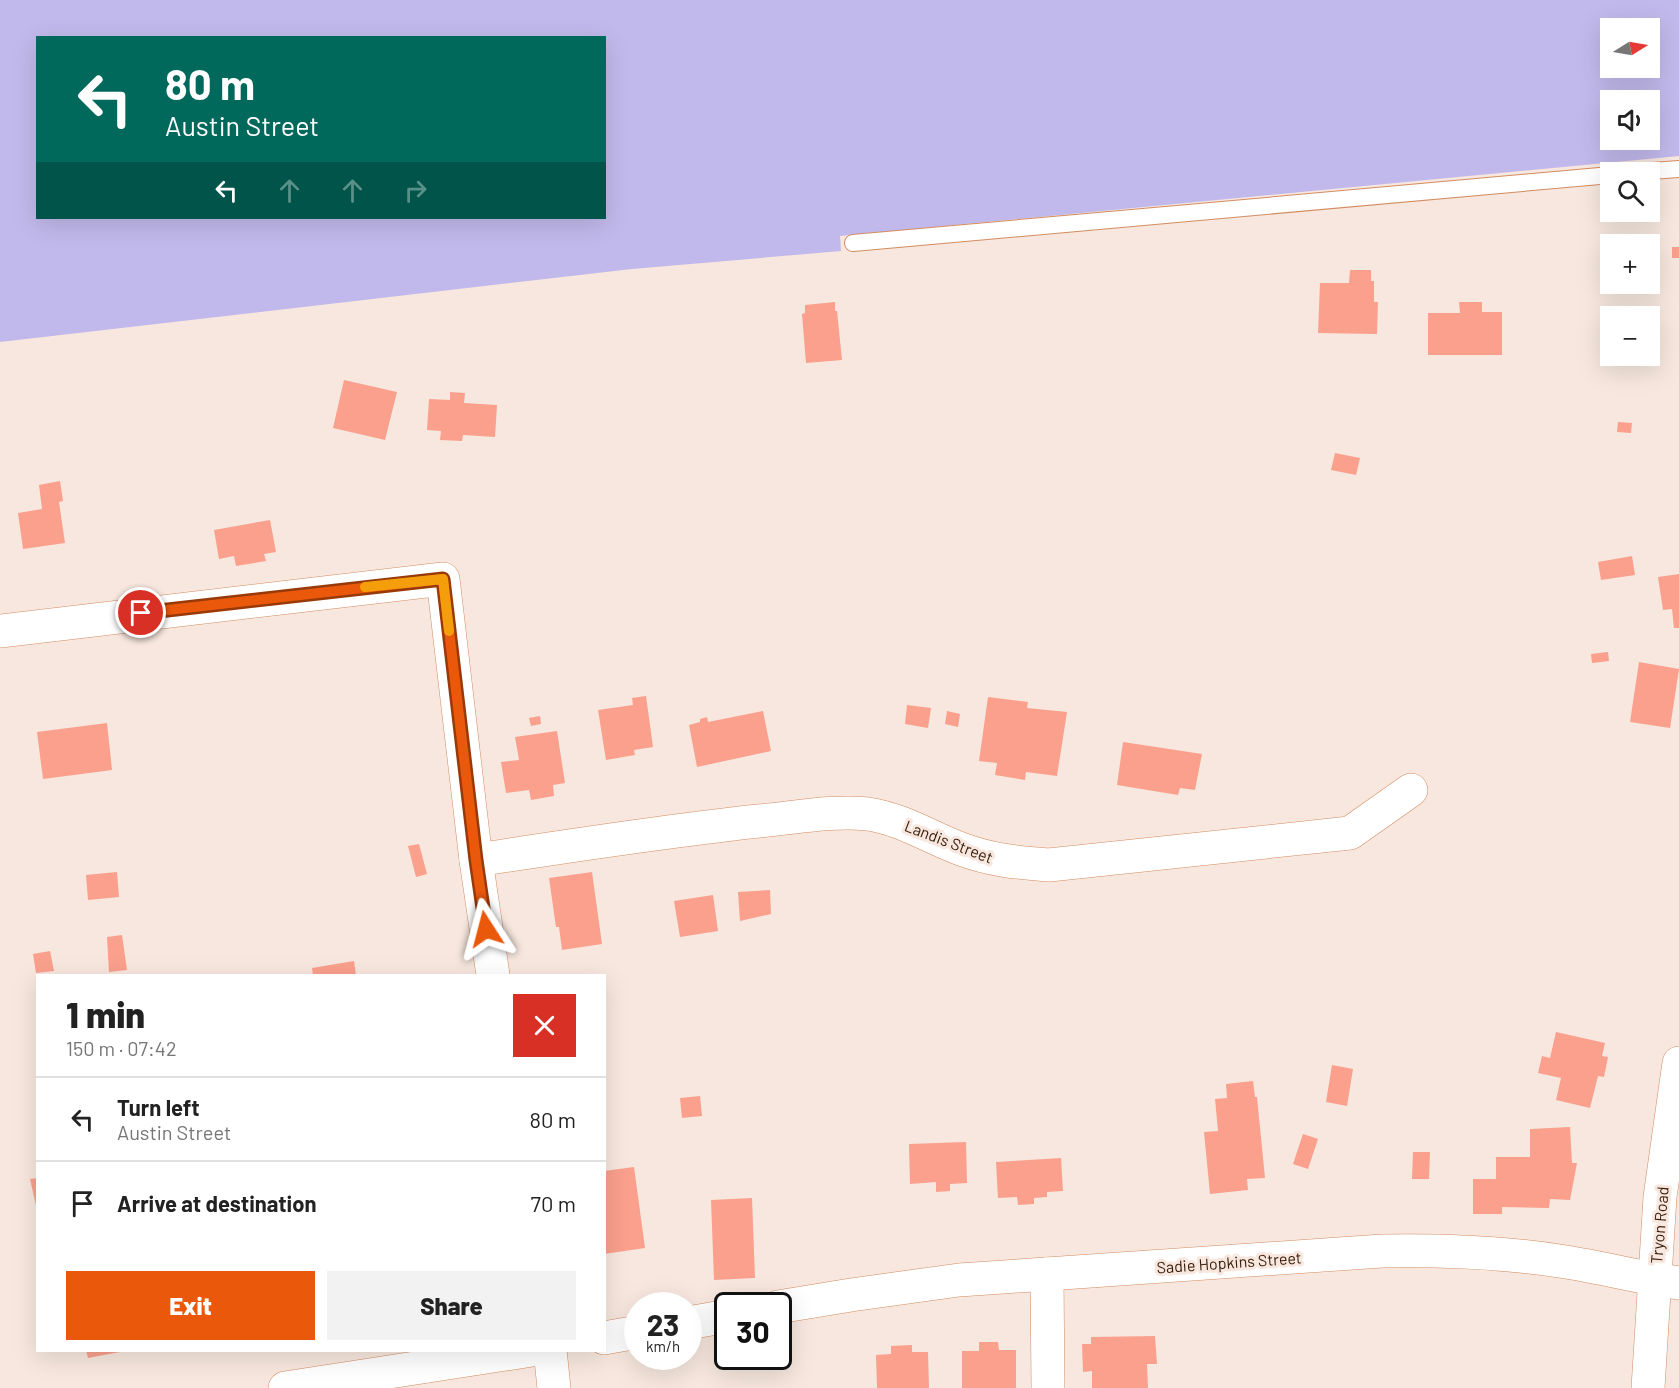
<!DOCTYPE html>
<meta charset="utf-8">
<style>
body{margin:0;font-family:Barlow,sans-serif;background:#f2f2f2;color:#222;height:100vh;display:flex;flex-direction:column;font-size:22px;white-space:nowrap}
*{box-sizing:border-box;margin:0}
p{font-size:20px;color:#767676}
.icon{flex:none;width:33px;height:33px;fill:none;stroke:currentColor;stroke-width:2;stroke-linecap:round;stroke-linejoin:round}
.map{position:relative;flex:1;overflow:hidden}
.details{position:absolute;left:36px;top:974px;width:570px;height:378px;display:flex;flex-direction:column;background:#fff;border-radius:0px;box-shadow:0 6px 24px #0002}
.details>*{flex:none}
.banner{position:absolute;left:36px;top:36px;width:570px;height:183px;border-radius:0px;box-shadow:0 6px 24px #0002;background:#00695c;color:#fff;overflow:hidden}
.needle{width:39px;rotate:79deg}
.tools{position:absolute;left:1600px;top:18px;display:grid;gap:12px}
.tools a{display:grid;place-items:center;width:60px;height:60px;border-radius:0px;background:#fff;box-shadow:0 6px 24px #0002;font-size:30px}
.speed{position:absolute;left:624px;top:1292px;display:flex;gap:12px;font-size:30px;font-weight:700;text-align:center}
.speed>*{display:grid;place-content:center;width:78px;height:78px;border-radius:50%;background:#fff;box-shadow:0 6px 24px #0002;line-height:1}
.speed small{font-size:15px;font-weight:400}
.speed .limit{border:3px solid #111;border-radius:9px;background:#fff;color:#111}
.pin{position:absolute;display:grid;place-items:center;width:51px;height:51px;color:#fff;margin:-26px;border:3px solid #fff;border-radius:50%;box-shadow:0 2px 6px #0007}
.me{position:absolute;width:66px;margin:-33px;rotate:351deg;stroke-linejoin:round;filter:drop-shadow(0 0 4px #0008)}
.turn{display:flex;align-items:center;gap:21px;height:126px;padding:0 30px;font-size:27px}
.turn .icon{width:78px;height:78px;stroke-width:2.5}
.turn b{display:block;font-size:42px;line-height:51px}
.lanes{display:flex;align-items:center;height:57px;padding:0 30px;background:#0003;justify-content:center;gap:30px;direction:ltr}
.lanes .off{opacity:.35}
.round{display:grid;place-items:center;flex:none;width:63px;height:63px;border-radius:0px;background:#f2f2f2}
.summary{display:flex;align-items:center;justify-content:space-between;height:102px;padding:0 30px}
h1{font-size:36px;font-weight:800;line-height:45px}
.primary-button{display:flex;gap:12px;margin-top:auto;padding:12px 30px}
.primary-button a{flex:1;height:69px;border-radius:0px;background:#ea580c;color:#fff;font-size:24px;font-weight:800;line-height:69px;text-align:center}
.primary-button a+a{background:#f2f2f2;color:#222}
ul{padding:0;list-style:none}
li{display:flex;align-items:center;gap:18px;height:84px;padding:0 30px;border-top:2px solid #e0e0e0}
li div{flex:1}
li b{display:block;font-size:22px}
li em{font-style:normal}
.map>svg:first-child{display:block}
.green{fill:#c1b9eb;fill-rule:evenodd}
.building{fill:#faa08d}
.lines{fill:none;stroke-linecap:round;stroke-linejoin:round}
.service-casing{stroke:#d38c60;stroke-width:18}
.minor-casing{stroke:#d38c60;stroke-width:34}
.primary-casing{stroke:#d38c60;stroke-width:34}
.service{stroke:#fff;stroke-width:16}
.minor{stroke:#fff;stroke-width:33}
.primary{stroke:#fff;stroke-width:33}
.route-casing{stroke:#983908;stroke-width:15}
.route{stroke:#ea580c;stroke-width:10}
.slow{stroke:#f59e0b;stroke-width:10}
.labels{text-anchor:middle;dominant-baseline:central;stroke-width:6;stroke-linejoin:round;paint-order:stroke}
.street-label{font-size:16px;fill:#361b08;stroke:#f7e7de}
</style>
<div class="map">
<svg width="1679" height="1388" viewBox="0 0 1679 1388">
<rect width="100%" height="100%" fill="#f7e7de"/>
<path class="green" d="M0 0H1679V156L840 236 841 251 632 269 0 342ZM1611 28H1650V68H1611ZM38 38H604V218H38ZM1611 100H1650V140H1611Z"/>
<g class="building">
<rect x="1672" y="247" width="7" height="11"/>
<polygon points="1350,270 1371,270 1371,281 1374,281 1374,302 1378,302 1377,334 1318,333 1320,283 1349,283"/>
<polygon points="835,302 835,311 837,311 842,360 806,363 802,314 805,313 805,305"/>
<polygon points="1459,302 1482,302 1482,312 1502,312 1502,355 1428,355 1428,313 1460,313"/>
<polygon points="344,380 397,392 385,440 333,428"/>
<polygon points="450,392 465,393 464,403 497,405 495,437 463,435 462,441 440,440 441,431 427,430 429,399 450,400"/>
<polygon points="1618,422 1632,423 1631,433 1617,432"/>
<polygon points="1335,453 1360,458 1356,475 1331,470"/>
<polygon points="60,481 63,501 59,502 65,543 23,549 18,513 42,509 39,485"/>
<polygon points="270,520 276,552 264,554 266,561 236,566 234,556 219,559 214,530"/>
<polygon points="1632,556 1635,575 1601,580 1598,562"/>
<polygon points="1679,574 1679,628 1674,628 1672,609 1663,610 1658,577"/>
<polygon points="1608,652 1609,661 1592,663 1591,654"/>
<polygon points="1639,662 1679,669 1670,728 1630,722"/>
<polygon points="646,696 653,747 634,750 635,755 606,760 598,710 633,705 632,698"/>
<polygon points="988,697 1028,702 1027,708 1067,712 1057,776 1026,772 1025,780 995,775 997,763 979,761"/>
<polygon points="907,705 931,708 928,728 905,724"/>
<polygon points="763,711 771,751 697,767 689,725 700,722 700,719 707,717 708,722"/>
<polygon points="947,711 960,714 958,727 945,724"/>
<polygon points="540,716 541,724 531,726 529,718"/>
<polygon points="107,723 112,770 43,779 37,732"/>
<polygon points="557,731 565,783 553,785 554,796 531,800 529,790 506,793 501,762 519,760 515,737"/>
<polygon points="1123,742 1202,754 1195,790 1180,788 1178,795 1117,785"/>
<polygon points="419,844 427,874 416,877 408,846"/>
<polygon points="117,872 119,897 88,900 86,875"/>
<polygon points="592,872 602,944 562,950 559,927 556,927 549,878"/>
<polygon points="770,890 771,914 740,921 738,892"/>
<polygon points="713,895 718,931 680,937 674,901"/>
<polygon points="122,935 127,970 109,972 107,937"/>
<polygon points="50,951 54,971 36,973 33,954"/>
<polygon points="354,961 356,975 313,975 312,968"/>
<polygon points="1556,1032 1605,1043 1602,1056 1608,1057 1604,1077 1598,1076 1590,1108 1556,1100 1561,1078 1538,1073 1542,1056 1550,1058"/>
<polygon points="1332,1065 1353,1069 1347,1106 1326,1102"/>
<polygon points="1253,1081 1255,1097 1257,1097 1265,1178 1247,1179 1248,1190 1210,1194 1204,1132 1218,1131 1215,1099 1227,1098 1226,1084"/>
<polygon points="700,1096 702,1116 682,1118 680,1098"/>
<polygon points="1570,1127 1572,1163 1577,1163 1570,1200 1550,1199 1549,1208 1502,1207 1502,1214 1473,1214 1473,1179 1496,1179 1496,1157 1530,1157 1530,1129"/>
<polygon points="1303,1134 1318,1139 1308,1169 1293,1164"/>
<polygon points="966,1142 967,1183 950,1184 950,1191 936,1192 936,1182 910,1184 909,1144"/>
<polygon points="1413,1152 1430,1152 1429,1179 1412,1179"/>
<polygon points="1061,1158 1063,1191 1047,1192 1047,1197 1034,1198 1034,1204 1018,1205 1017,1197 998,1198 996,1162"/>
<polygon points="634,1167 645,1248 604,1254 604,1171"/>
<polygon points="38,1178 38,1210 37,1210 30,1179"/>
<polygon points="752,1198 755,1278 714,1280 711,1200"/>
<polygon points="1155,1336 1157,1364 1147,1364 1148,1388 1092,1388 1092,1371 1083,1372 1082,1344 1091,1344 1091,1337"/>
<polygon points="979,1342 998,1342 999,1350 1016,1350 1016,1388 962,1388 962,1351 979,1351"/>
<polygon points="912,1345 912,1352 928,1352 929,1388 877,1388 876,1355 891,1354 891,1346"/>
<polygon points="86,1350 125,1350 125,1351 88,1358"/>
</g>
<g class="lines">
<g class="service-casing">
<g id="service">
<polyline points="1638,172 1679,169"/>
<polyline points="853,243 1611,175"/>
</g>
</g>
<g class="minor-casing">
<g id="minor">
<polyline points="0,631 443,579 476,860 493,975"/>
<path d="M476 860C570 846 664 831 759 821 794 818 833 810 868 814 902 819 929 837 961 849 990 860 1019 863 1049 865L1350 833 1411 790"/>
<polyline points="1047,1274 1048,1388"/>
<path d="M778 1307 851 1295 959 1280 1382 1251C1443 1250 1505 1252 1566 1262 1604 1268 1641 1278 1679 1283"/>
<polyline points="688,1323 728,1316"/>
<polyline points="604,1338 638,1332"/>
<polyline points="550,1350 554,1388"/>
<polyline points="285,1388 532,1350"/>
</g>
</g>
<g class="primary-casing">
<polyline id="primary" points="1648,1388 1660,1197 1679,1063"/>
</g>
<use href="#service" class="service"/>
<use href="#minor" class="minor"/>
<use href="#primary" class="primary"/>
</g>
<g class="lines">
<g class="route-casing">
<polyline id="route" points="141,613 443,579 476,860 486,929"/>
</g>
<use href="#route" class="route"/>
<polyline class="slow" points="365,587 443,579 449,631"/>
</g>
<g class="labels">
<g class="street-label">
<text transform="translate(949 841) rotate(21)">Landis Street</text>
<text transform="translate(1659 1225) rotate(-85)">Tryon Road</text>
<text transform="translate(1229 1262) rotate(-4)">Sadie Hopkins Street</text>
</g>
</g>
</svg>
<div class="tools">
<a><svg class="needle" viewBox="-14 -14 28 28"><path d="M0-13l5 13h-10z" fill="#e53935"/><path d="M0 13l5-13h-10z" fill="#767676"/></svg></a>
<a><svg class="icon" aria-label="sound" viewBox="0 0 24 24"><path d="M4 9h4l5-4v14l-5-4H4zM17 9q2 3 0 6"/></svg></a>
<a><svg class="icon" aria-label="search" viewBox="0 0 24 24"><circle cx="10" cy="10" r="6"/><path d="M15 15l6 6"/></svg></a>
<a>+</a>
<a>−</a>
</div>
<div class="speed"><div>23<small>km/h</small></div><div class="limit">30</div></div>
<div class="pin" style="left:141px;top:613px;background:#d93025"><svg class="icon" aria-label="arrive" viewBox="0 0 24 24"><path d="M6 21V4h12l-3 4 3 4H6"/></svg></div>
<svg class="me" style="left:486px;top:929px" viewBox="-20 -20 40 40"><path d="M0-17L14 15 0 8-14 15z" fill="#ea580c" stroke="#fff" stroke-width="4"/></svg>
<div class="banner">
<div class="turn"><svg class="icon" aria-label="left" viewBox="0 0 24 24"><path d="M17 20v-9H6M10 6l-5 5 5 5"/></svg><div><b>80 m</b>Austin Street</div></div>
<div class="lanes"><svg class="icon" aria-label="left" viewBox="0 0 24 24"><path d="M17 20v-9H6M10 6l-5 5 5 5"/></svg><svg class="icon off" aria-label="ahead" viewBox="0 0 24 24"><path d="M12 20V5M6 11l6-6 6 6"/></svg><svg class="icon off" aria-label="ahead" viewBox="0 0 24 24"><path d="M12 20V5M6 11l6-6 6 6"/></svg><svg class="icon off" aria-label="right" viewBox="0 0 24 24"><path d="M7 20v-9h11M14 6l5 5-5 5"/></svg></div>
</div>
<section class="details">
<div class="summary"><div><h1>1 min</h1><p>150 m · 07:42</p></div><a class="round" style="background:#d93025;color:#fff"><svg class="icon" aria-label="close" viewBox="0 0 24 24"><path d="M6 6l12 12M18 6L6 18"/></svg></a></div>
<ul>
<li><svg class="icon" aria-label="left" viewBox="0 0 24 24"><path d="M17 20v-9H6M10 6l-5 5 5 5"/></svg><div><b>Turn left</b><p>Austin Street</p></div><em>80 m</em></li>
<li><svg class="icon" aria-label="arrive" viewBox="0 0 24 24"><path d="M6 21V4h12l-3 4 3 4H6"/></svg><div><b>Arrive at destination</b></div><em>70 m</em></li>
</ul>
<div class="primary-button"><a>Exit</a><a>Share</a></div>
</section>
</div>
